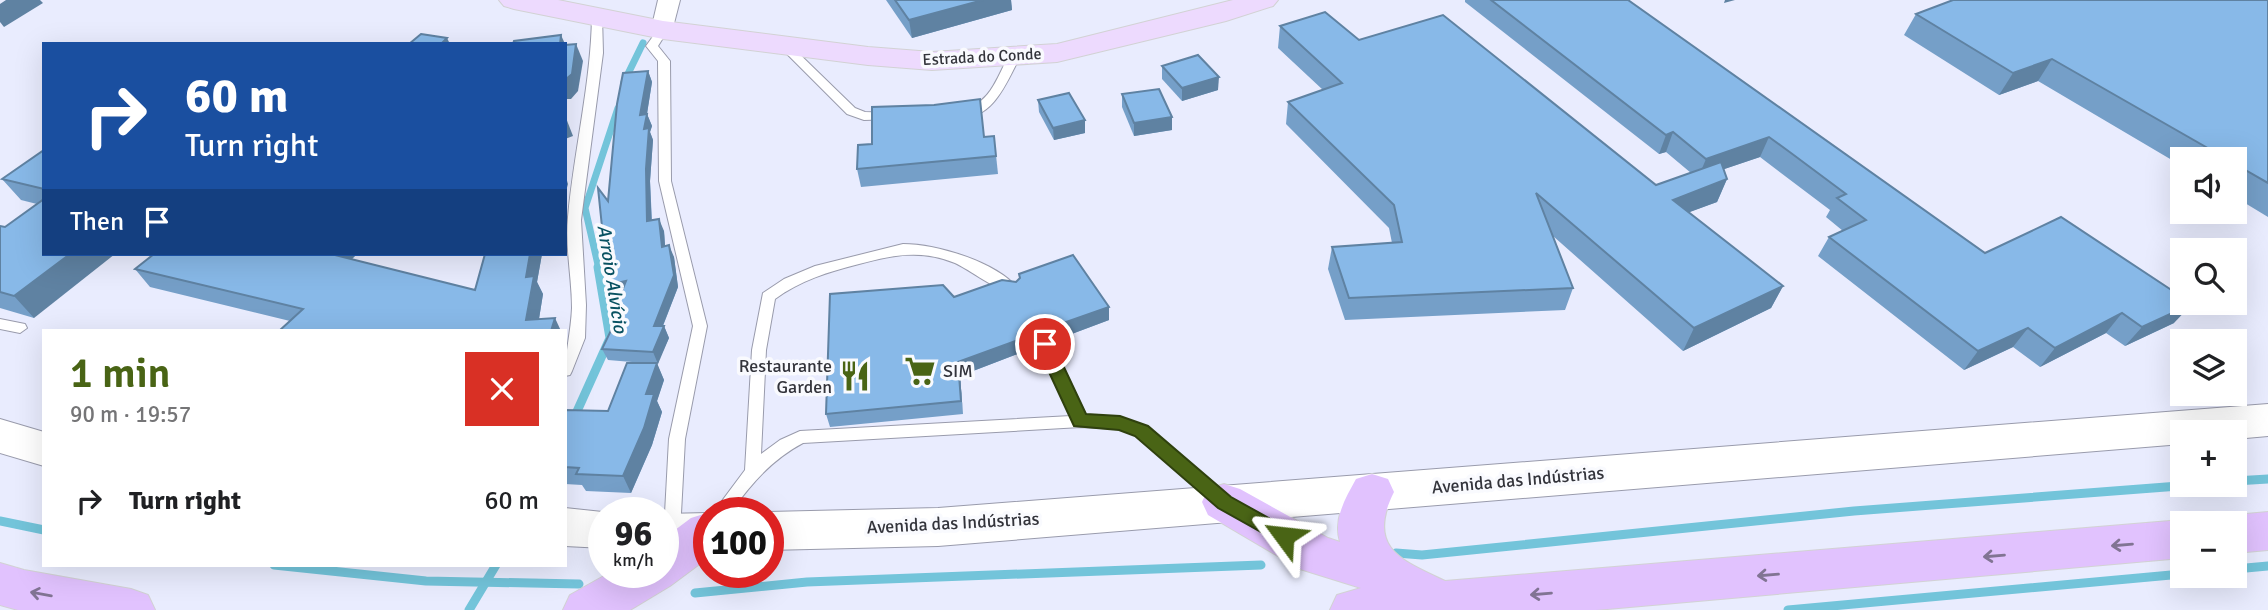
<!DOCTYPE html>
<meta charset="utf-8">
<style>
body{margin:0;font-family:Signika,sans-serif;background:#f2f2f2;color:#202124;height:100vh;display:flex;flex-direction:column;font-size:26px;white-space:nowrap}
*{box-sizing:border-box;margin:0}
p{font-size:23px;color:#757577}
.icon{flex:none;width:38px;height:38px;fill:none;stroke:currentColor;stroke-width:2;stroke-linecap:round;stroke-linejoin:round}
.map{position:relative;flex:1;overflow:hidden}
.side{position:absolute;left:42px;top:329px;width:525px;height:238px;display:flex;flex-direction:column;background:#fff;border-radius:0px;box-shadow:0 7px 28px #0002}
.side>*{flex:none}
.top-card{position:absolute;left:42px;top:42px;width:525px;height:214px;border-radius:0px;box-shadow:0 7px 28px #0002;background:#1a4fa0;color:#fff;overflow:hidden}
.controls{position:absolute;left:2170px;top:147px;display:grid;gap:14px}
.controls a{display:grid;place-items:center;width:77px;height:77px;border-radius:0px;background:#fff;box-shadow:0 7px 28px #0002;font-size:35px}
.speed{position:absolute;left:588px;top:497px;display:flex;gap:14px;font-size:35px;font-weight:700;text-align:center}
.speed>*{display:grid;place-content:center;width:91px;height:91px;border-radius:50%;background:#fff;box-shadow:0 7px 28px #0002;line-height:1}
.speed small{font-size:18px;font-weight:400}
.speed .limit{border:10px solid #d22;background:#fff;color:#111}
.pin{position:absolute;display:grid;place-items:center;width:60px;height:60px;color:#fff;margin:-30px;border:4px solid #fff;border-radius:50%;box-shadow:0 2px 7px #0007}
.me{position:absolute;width:77px;margin:-38px;rotate:300deg;stroke-linejoin:round;filter:drop-shadow(0 0 5px #0008)}
.turn{display:flex;align-items:center;gap:24px;height:147px;padding:0 28px;font-size:32px}
.turn .icon{width:91px;height:91px;stroke-width:2.5}
.turn b{display:block;font-size:49px;line-height:60px}
.then{display:flex;align-items:center;height:66px;padding:0 28px;background:#0003;gap:14px;font-size:26px}
.round{display:grid;place-items:center;flex:none;width:74px;height:74px;border-radius:0px;background:#f2f2f2}
.headline{display:flex;align-items:center;justify-content:space-between;height:119px;padding:0 28px}
h1{font-size:42px;font-weight:600;line-height:52px;color:#496415}
ul{padding:0;list-style:none}
li{display:flex;align-items:center;gap:21px;height:105px;padding:0 28px}
li div{flex:1}
li b{display:block;font-size:26px}
li em{font-style:normal}
.map>svg:first-child{display:block}
.lines{fill:none;stroke-linecap:round;stroke-linejoin:round}
.stream-far1{stroke:#73c4da;stroke-width:7}
.stream{stroke:#73c4da;stroke-width:9}
.lane-casing{stroke:#999bac;stroke-width:2}
.street-casing{stroke:#999bac;stroke-width:2}
.secondary-casing{stroke:#999bac;stroke-width:2}
.primary-casing{stroke:#d2d2d4;stroke-width:2}
.highway-casing{stroke:#d2d2d4;stroke-width:2}
.lane{fill:#fff;fill-rule:evenodd}
.street{fill:#fff;fill-rule:evenodd}
.secondary{fill:#fff;fill-rule:evenodd}
.primary{fill:#eddafe;fill-rule:evenodd}
.highway{fill:#e1c2fe;fill-rule:evenodd}
.wall{fill:#759fc8}
.shaded-wall{fill:#5f82a2}
.building{fill:#88b9e8;stroke:#5f82a2;stroke-width:2}
.oneway{stroke:#817493}
.route{fill:#496415;stroke:#2f410e;stroke-width:2}
.labels{text-anchor:middle;dominant-baseline:central;stroke-width:7;stroke-linejoin:round;paint-order:stroke}
.far-street-label{font-size:16px;fill:#33343b;stroke:#f9fafe}
.poi-label{font-size:18px;fill:#33343b;stroke:#f9fafe;text-anchor:end}
.street-label{font-size:18px;fill:#33343b;stroke:#f9fafe}
.water-label{font-size:19px;font-style:italic;fill:#085161;stroke:#f9fafe}
</style>
<div class="map">
<svg width="2268" height="610" viewBox="0 0 2268 610">
<rect width="100%" height="100%" fill="#e9ecfe"/>
<g class="lines">
<g class="stream-far1">
<polyline points="624,82 643,43"/>
<polyline points="599,269 585,208 618,108"/>
</g>
<g class="stream">
<polyline points="565,438 610,338 598,267"/>
<polyline points="2235,481 2268,479"/>
<polyline points="0,521 44,530"/>
<polyline points="1396,553 1422,555 1854,511 2192,485"/>
<polyline points="274,565 426,581 579,584"/>
<polyline points="2235,569 2268,566"/>
<polyline points="695,593 807,582 1261,565"/>
<polyline points="469,610 496,565"/>
<polyline points="1788,610 2182,574"/>
</g>
<g class="lane-casing">
<g id="lane">
<path d="M597 13 602 16 603 53 581 220 586 305 585 338 572 371 570 375 565 376C565 353 571 332 572 308 572 278 565 247 568 217 574 150 591 84 592 16Z"/>
<polygon points="663,27 668,30 658,46 670,61 671,181 707,326 685,439 680,532 678,537 672,539 666,537 664,532 669,439 693,326 659,181 658,61 646,46 659,28"/>
<polygon points="782,40 786,41 855,108 865,112 894,113 894,119 864,120 847,114 776,43"/>
<path d="M1014 54 1020 57C1007 81 993 121 959 117V111C990 104 995 82 1008 57Z"/>
<path d="M903 244C936 244 998 262 1019 290L1017 293C1005 297 969 269 955 263 921 249 893 255 859 264 828 272 801 280 775 299L766 350 761 454 780 440 800 431 1071 416 1038 344 1040 340H1050L1052 344 1086 415 1120 417 1146 427 1227 494 1229 499 1227 504 1221 506 1215 504 1136 435 1119 429 1081 427 803 443C771 460 751 484 730 513H713L745 470 752 350 763 293 784 279 815 266Z"/>
<polygon points="0,319 25,324 27,328 20,333 0,329"/>
</g>
</g>
<g class="street-casing">
<polygon id="street" points="658,0 680,0 671,35 655,35 651,30"/>
</g>
<g class="secondary-casing">
<g id="secondary">
<polygon points="2268,404 2268,436 2235,439 2235,432 2182,432 2182,444 938,546 768,550 768,513 765,513 768,512 938,508"/>
<polygon points="0,419 44,432 44,466 0,453"/>
<polygon points="565,508 612,513 604,513 604,548 565,546"/>
<polygon points="709,513 709,551 663,552 663,514"/>
</g>
</g>
<g class="primary-casing">
<polygon id="primary" points="499,0 558,0 663,21 868,47 932,52 1057,44 1233,0 1278,0 1273,6 1226,21 1057,62 932,70 868,65 663,39 514,9 504,6"/>
</g>
<g class="highway-casing">
<g id="highway">
<path d="M1372 474 1388 479 1394 492C1366 548 1401 560 1445 581L2182 520 2192 523H2182V558L1596 610H1330L1337 595 1361 588 1300 569 1208 515 1202 502 1208 489 1224 484 1240 489 1328 538 1340 542C1333 519 1345 499 1356 479Z"/>
<polygon points="2268,512 2268,550 2235,553 2235,523 2218,523 2219,520 2235,515"/>
<polygon points="707,513 709,557 670,586 630,610 563,610 570,595 611,572 663,572 663,539 691,518"/>
<polygon points="0,563 24,570 131,589 148,595 155,610 18,610 0,605"/>
</g>
</g>
<use href="#lane" class="lane"/>
<use href="#street" class="street"/>
<use href="#secondary" class="secondary"/>
<use href="#primary" class="primary"/>
<use href="#highway" class="highway"/>
</g>
<g class="wall">
<polygon points="886,0 1011,0 1012,10 912,38"/>
<polygon points="1465,0 1628,0 1985,253 2174,323 2125,346 2106,333 2040,367 2013,347 1964,370 1818,256 1829,237 1843,231 1826,217 1830,210 1760,157 1724,169 1727,179 1717,202 1689,212 1783,286 1771,308 1683,351 1553,236 1573,288 1565,310 1345,320 1328,269 1332,247 1392,243 1389,228 1286,124 1288,102 1323,90 1278,48 1280,26 1359,40 1656,185 1691,173 1666,152 1659,154 1465,2"/>
<polygon points="2268,0 2268,217 2235,197 2235,159 2182,159 2182,166 2038,81 1999,95 1904,35 1916,14"/>
<polygon points="1162,66 1218,90 1182,101 1162,79"/>
<polygon points="648,71 652,82 647,114 652,126 650,132 653,140 650,181 652,221 664,231 665,246 674,257 678,287 663,326 664,326 669,338 657,364 664,380 657,401 662,412 652,445 631,493 586,491 582,485 565,484 565,410 608,411 644,363 608,360 602,349 615,322 612,316 620,296 614,297 608,201"/>
<polygon points="1122,94 1172,117 1172,130 1134,136 1122,107"/>
<polygon points="1038,100 1085,133 1054,140 1039,112"/>
<polygon points="994,136 998,174 861,187 857,169 984,137"/>
<polygon points="44,150 44,254 34,318 0,308 0,226 5,227 37,204 21,200 2,179"/>
<polygon points="154,254 357,254 352,259 475,290 485,254 542,254 537,282 543,294 539,319 561,331 290,321 150,287 135,269"/>
<polygon points="1019,274 1109,320 1053,341 1050,337 1040,337 1036,342 1036,347 960,376 963,414 830,427 826,414 954,297 1016,282 1019,279"/>
</g>
<g class="shaded-wall">
<polygon points="6,0 40,0 43,3 4,27 0,22 0,4"/>
<polygon points="983,0 1011,0 1012,10 912,38 909,20"/>
<polygon points="1725,0 1735,0 1724,3"/>
<polygon points="561,35 565,44 560,44"/>
<polygon points="447,38 450,44 441,44"/>
<polygon points="576,44 583,61 578,91 571,99 565,99 565,80"/>
<polygon points="2052,59 2038,81 1999,95 2013,73"/>
<polygon points="648,71 652,82 645,126 640,115"/>
<polygon points="1219,77 1218,90 1182,101 1182,88"/>
<polygon points="647,114 652,126 650,132 653,140 650,181 652,233 647,221 644,129"/>
<polygon points="1172,117 1172,130 1134,136 1134,123"/>
<polygon points="566,118 573,136 565,139 565,119"/>
<polygon points="1085,120 1085,133 1054,140 1053,128"/>
<polygon points="1673,132 1666,152 1659,154 1666,135"/>
<polygon points="1769,137 1760,157 1698,178 1706,159"/>
<polygon points="565,174 568,184 565,195"/>
<polygon points="1727,179 1717,202 1663,222 1673,200"/>
<polygon points="659,219 664,231 666,259 662,247"/>
<polygon points="669,245 674,257 678,287 658,338 654,326"/>
<polygon points="70,254 115,254 34,318 14,296"/>
<polygon points="328,254 357,254 339,271"/>
<polygon points="530,254 542,254 537,282 543,294 537,331 526,320 526,277"/>
<polygon points="626,281 631,293 614,297 608,285"/>
<polygon points="1783,286 1771,308 1683,351 1694,328"/>
<polygon points="2192,304 2174,323 2125,346 2142,327"/>
<polygon points="1109,307 1109,320 1053,341 1052,327"/>
<polygon points="2122,313 2106,333 2040,367 2055,348"/>
<polygon points="555,318 561,331 551,331"/>
<polygon points="1039,324 1040,337 1036,342 1036,347 960,376 963,414 958,362 1035,330"/>
<polygon points="664,326 669,338 658,364 653,352"/>
<polygon points="2028,328 2013,347 1964,370 1978,351"/>
<polygon points="657,363 664,380 657,401 662,412 652,445 631,493 623,476 646,394"/>
</g>
<g class="building">
<polygon points="895,0 983,0 909,20"/>
<polygon points="1491,0 1628,0 1985,253 2061,217 2182,297 2182,303 2192,304 2142,327 2122,313 2055,348 2028,328 1978,351 1829,237 1866,220 1837,198 1846,194 1791,153 1769,137 1706,159 1673,132 1666,135"/>
<polygon points="1953,0 2268,0 2268,183 2235,164 2235,159 2227,159 2052,59 2013,73 1916,14"/>
<polygon points="1325,12 1359,40 1443,15 1656,185 1721,162 1727,179 1673,200 1783,286 1694,328 1536,193 1573,288 1349,298 1332,247 1402,242 1394,205 1288,102 1342,83 1280,26"/>
<polygon points="421,34 447,38 441,44 409,44"/>
<polygon points="561,35 560,44 513,44 514,41"/>
<polygon points="576,44 572,74 565,80 565,45"/>
<polygon points="1198,55 1219,77 1182,88 1162,66"/>
<polygon points="648,71 640,115 647,114 644,129 649,128 646,169 647,221 659,219 662,247 669,245 674,275 654,326 664,326 653,352 602,349 618,316 612,316 626,281 608,285 598,188 608,201 617,104 623,73"/>
<polygon points="1159,89 1172,117 1134,123 1122,94"/>
<polygon points="1069,93 1085,120 1053,128 1038,100"/>
<polygon points="980,99 984,137 994,136 996,156 857,169 858,145 872,144 872,107 934,105"/>
<polygon points="44,150 44,189 2,179"/>
<polygon points="44,199 44,254 70,254 14,296 0,292 0,226 5,227"/>
<polygon points="154,254 331,254 475,290 485,254 530,254 526,277 534,276 526,320 555,318 551,331 279,331 303,309 135,269"/>
<polygon points="1073,255 1109,307 1052,327 1049,324 1039,324 1035,330 1035,334 958,362 961,401 826,414 830,294 943,285 954,297 1002,280 1016,282 1020,278 1019,274"/>
<polygon points="627,363 657,363 646,394 654,394 644,428 623,476 576,474 579,468 565,467 565,410 608,411"/>
</g>
<defs><path id="oneway-shaft" d="M-6 0H5M1.5-3L5.5 0L1.5 3" fill="none" stroke-width="1.6" stroke-linecap="round" stroke-linejoin="round" transform="scale(1.75)"/></defs>
<g class="oneway">
<use href="#oneway-shaft" transform="translate(2122 545) rotate(175)"/>
<use href="#oneway-shaft" transform="translate(1994 556) rotate(175)"/>
<use href="#oneway-shaft" transform="translate(1768 575) rotate(175)"/>
<use href="#oneway-shaft" transform="translate(41 594) rotate(-170)"/>
<use href="#oneway-shaft" transform="translate(1541 594) rotate(175)"/>
</g>
<polygon class="route" points="1045,338 1053,344 1086,414 1120,416 1148,426 1231,497 1290,530 1293,536 1290,541 1284,543 1277,541 1218,508 1135,436 1119,430 1074,426 1036,344"/>
<defs>
<g id="supermarket-bare" transform="scale(2.415)"><path d="M-6-5.5h2.5l.6 2H6L4.5 2H-2.5L-4.4-4H-6ZM-1.5 3.2a1.3 1.3 0 1 0 .1 0ZM3 3.2a1.3 1.3 0 1 0 .1 0Z" fill="#496415" stroke="#f9fafe" stroke-width="2.5" paint-order="stroke"/></g>
<g id="restaurant-bare" transform="scale(2.415)"><path d="M-5-6h1v4h1v-4h1v4h1v-4h1v5L-1.5 .5V6h-2V.5L-5-1ZM5-6V6H3V1.5H1.5Q1.5-4 5-6Z" fill="#496415" stroke="#f9fafe" stroke-width="2.5" paint-order="stroke"/></g>
</defs>
<g fill-rule="evenodd">
<use href="#supermarket-bare" x="920" y="371"/>
<use href="#restaurant-bare" x="855" y="376"/>
</g>
<g class="labels">
<g class="far-street-label">
<text transform="translate(982 57) rotate(-3)">Estrada do Conde</text>
</g>
<g class="poi-label">
<text x="832" y="366">Restaurante<tspan x="832" dy="21">Garden</tspan></text>
<text x="943" y="371" text-anchor="start">SIM</text>
</g>
<g class="street-label">
<text transform="translate(1518 480) rotate(-5)">Avenida das Indústrias</text>
<text transform="translate(953 523) rotate(-3)">Avenida das Indústrias</text>
</g>
<g class="water-label">
<text transform="translate(612 279) rotate(81)">Arroio Alvício</text>
</g>
</g>
</svg>
<div class="controls">
<a><svg class="icon" aria-label="sound" viewBox="0 0 24 24"><path d="M4 9h4l5-4v14l-5-4H4zM17 9q2 3 0 6"/></svg></a>
<a><svg class="icon" aria-label="search" viewBox="0 0 24 24"><circle cx="10" cy="10" r="6"/><path d="M15 15l6 6"/></svg></a>
<a><svg class="icon" aria-label="layers" viewBox="0 0 24 24"><path d="M12 4l9 5-9 5-9-5zM3 14l9 5 9-5"/></svg></a>
<a>+</a>
<a>−</a>
</div>
<div class="speed"><div>96<small>km/h</small></div><div class="limit">100</div></div>
<div class="pin" style="left:1045px;top:344px;background:#d93025"><svg class="icon" aria-label="arrive" viewBox="0 0 24 24"><path d="M6 21V4h12l-3 4 3 4H6"/></svg></div>
<svg class="me" style="left:1284px;top:536px" viewBox="-20 -20 40 40"><path d="M0-17L14 15 0 8-14 15z" fill="#496415" stroke="#fff" stroke-width="4"/></svg>
<div class="top-card">
<div class="turn"><svg class="icon" aria-label="right" viewBox="0 0 24 24"><path d="M7 20v-9h11M14 6l5 5-5 5"/></svg><div><b>60 m</b>Turn right</div></div>
<div class="then">Then<svg class="icon" aria-label="arrive" viewBox="0 0 24 24"><path d="M6 21V4h12l-3 4 3 4H6"/></svg></div>
</div>
<section class="side">
<div class="headline"><div><h1>1 min</h1><p>90 m · 19:57</p></div><a class="round" style="background:#d93025;color:#fff"><svg class="icon" aria-label="close" viewBox="0 0 24 24"><path d="M6 6l12 12M18 6L6 18"/></svg></a></div>
<ul>
<li><svg class="icon" aria-label="right" viewBox="0 0 24 24"><path d="M7 20v-9h11M14 6l5 5-5 5"/></svg><div><b>Turn right</b></div><em>60 m</em></li>
</ul>
</section>
</div>
